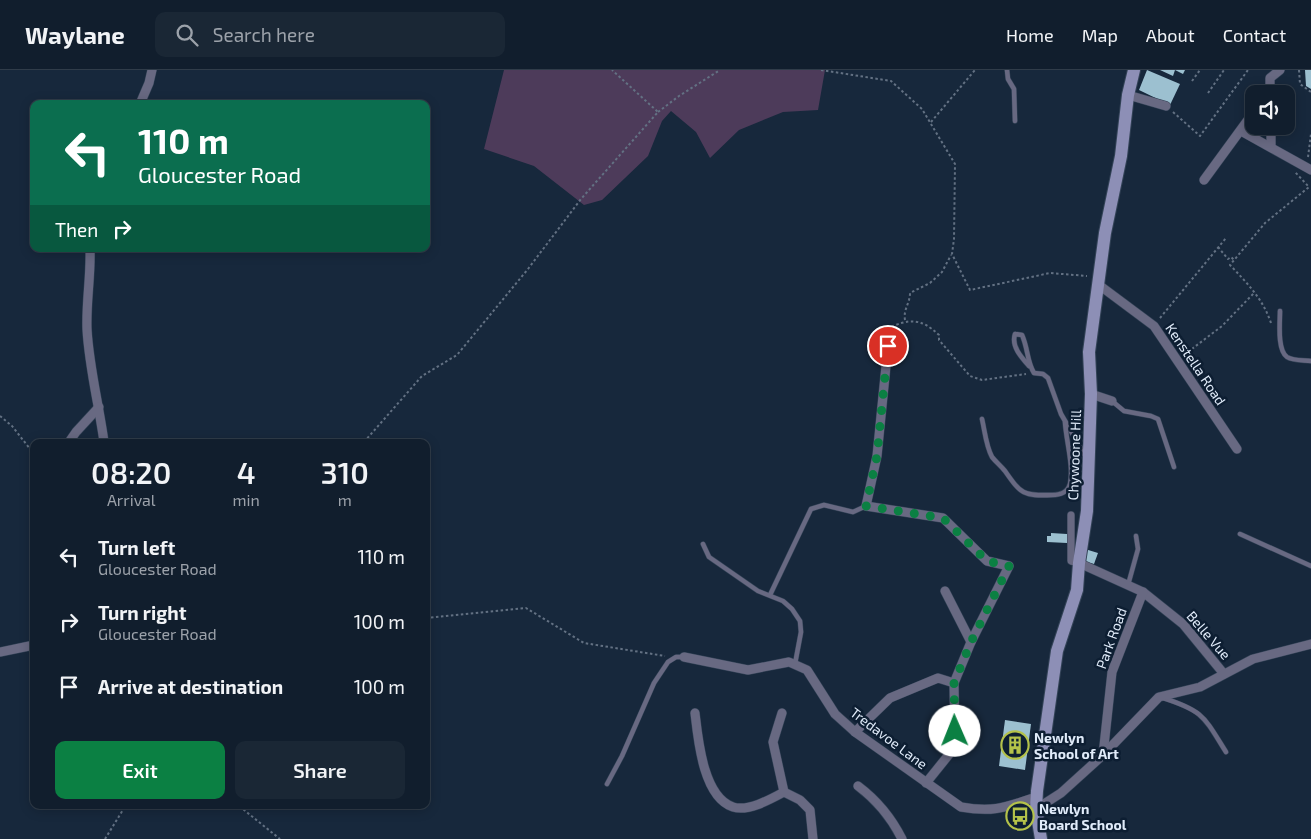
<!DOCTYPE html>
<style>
body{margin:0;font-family:"Exo 2",sans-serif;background:#1a2735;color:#f1f3f6;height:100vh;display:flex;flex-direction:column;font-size:19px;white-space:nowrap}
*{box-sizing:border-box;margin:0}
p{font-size:16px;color:#9ca2aa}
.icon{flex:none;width:28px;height:28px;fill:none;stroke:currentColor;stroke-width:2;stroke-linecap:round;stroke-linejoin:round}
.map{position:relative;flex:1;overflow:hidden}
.side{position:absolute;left:30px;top:369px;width:400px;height:370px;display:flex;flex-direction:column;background:#111e2d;border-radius:10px;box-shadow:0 2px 12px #0003,0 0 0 1px #303c49}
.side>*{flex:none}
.hud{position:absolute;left:30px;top:30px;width:400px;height:152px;border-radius:10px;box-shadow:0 2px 12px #0003,0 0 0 1px #303c49;background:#0b6e4f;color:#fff;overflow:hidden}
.buttons{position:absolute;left:1245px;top:15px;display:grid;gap:10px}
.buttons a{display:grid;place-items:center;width:50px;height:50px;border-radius:10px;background:#111e2d;box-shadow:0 2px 12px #0003,0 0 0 1px #303c49;font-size:25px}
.pin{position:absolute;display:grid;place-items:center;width:42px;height:42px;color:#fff;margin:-21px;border:2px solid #fff;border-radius:50%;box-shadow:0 1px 5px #0007}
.me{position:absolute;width:55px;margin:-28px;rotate:359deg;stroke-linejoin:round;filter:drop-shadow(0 0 4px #0008)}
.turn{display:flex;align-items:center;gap:18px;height:105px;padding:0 25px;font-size:22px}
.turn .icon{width:65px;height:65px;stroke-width:2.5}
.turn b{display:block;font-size:35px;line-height:42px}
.then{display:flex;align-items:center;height:48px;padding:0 25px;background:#0003;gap:10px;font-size:19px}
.eta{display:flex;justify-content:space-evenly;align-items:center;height:85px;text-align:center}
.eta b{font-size:30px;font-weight:600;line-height:35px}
.cta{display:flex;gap:10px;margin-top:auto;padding:10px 25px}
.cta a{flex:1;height:58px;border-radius:10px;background:#0b8043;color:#fff;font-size:20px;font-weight:600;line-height:58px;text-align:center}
.cta a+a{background:#1a2735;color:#f1f3f6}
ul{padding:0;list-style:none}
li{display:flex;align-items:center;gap:15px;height:65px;padding:0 25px}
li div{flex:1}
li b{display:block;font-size:19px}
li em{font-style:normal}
header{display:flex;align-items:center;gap:30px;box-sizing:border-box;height:70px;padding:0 25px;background:#111e2d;border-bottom:1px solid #303c49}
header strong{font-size:24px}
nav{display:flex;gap:28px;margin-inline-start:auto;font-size:18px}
.search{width:350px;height:45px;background:#1a2735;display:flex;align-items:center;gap:12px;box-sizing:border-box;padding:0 18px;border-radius:10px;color:#9ca2aa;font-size:19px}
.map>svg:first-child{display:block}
.green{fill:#4d3b5a}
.building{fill:#9cc0d0}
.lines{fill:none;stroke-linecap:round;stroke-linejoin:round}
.service-casing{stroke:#334357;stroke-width:5.5}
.pedestrian-casing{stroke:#334357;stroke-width:8}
.minor-casing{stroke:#334357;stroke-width:10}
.secondary-casing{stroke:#334357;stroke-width:14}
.path{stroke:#637183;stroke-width:2;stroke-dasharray:2.5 2.5;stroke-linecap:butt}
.service{stroke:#686982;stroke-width:4.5}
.pedestrian{stroke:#686982;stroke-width:7}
.minor{stroke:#686982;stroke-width:9}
.secondary{stroke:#8d8fb6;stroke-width:12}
.route{stroke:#0b8043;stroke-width:9;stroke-dasharray:0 16.2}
.labels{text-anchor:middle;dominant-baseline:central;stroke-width:5;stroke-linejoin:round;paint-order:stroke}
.street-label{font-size:14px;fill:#e1ecfa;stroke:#0d1e32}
.poi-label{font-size:14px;font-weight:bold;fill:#e1ecfa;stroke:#0d1e32;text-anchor:start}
</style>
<header>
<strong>Waylane</strong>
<div class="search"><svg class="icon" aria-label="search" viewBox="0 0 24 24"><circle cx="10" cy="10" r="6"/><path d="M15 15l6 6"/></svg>Search here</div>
<nav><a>Home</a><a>Map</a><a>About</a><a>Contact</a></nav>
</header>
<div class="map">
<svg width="1311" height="769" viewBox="0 0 1311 769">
<rect width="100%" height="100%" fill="#17283c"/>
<polygon class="green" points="504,0 825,0 818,40 783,42 739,60 710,88 696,62 671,41 662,51 648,86 602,130 584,135 534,96 484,79"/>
<g class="building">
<polygon points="1147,0 1180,14 1170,35 1139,20"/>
<polygon points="1160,0 1185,0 1183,4 1175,0 1173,6"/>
<polygon points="1305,0 1311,0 1311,19 1306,16"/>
<polygon points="1051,463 1067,464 1067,473 1047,472 1047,466 1051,466"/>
<polygon points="1085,479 1098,483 1094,494 1082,491"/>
<polygon points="1005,650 1031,654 1025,700 999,696"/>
</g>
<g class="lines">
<g class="service-casing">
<g id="service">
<polyline points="1007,0 1008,9 1014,19 1015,51"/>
<path d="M1280 241C1280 252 1277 280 1287 287 1293 291 1304 290 1311 291"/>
<path d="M1029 296C1021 287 1011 276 1015 264L1022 265C1028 278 1027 292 1034 303L1043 304 1048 308 1061 344 1086 387"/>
<polyline points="1112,331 1124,341 1151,346 1158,349 1174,397"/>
<path d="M982 349C985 362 986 376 992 387 996 392 1001 396 1005 401 1021 424 1023 426 1052 425 1060 425 1068 422 1070 414 1074 397 1066 370 1065 352"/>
<polyline points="1240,464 1311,496"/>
<polyline points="703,474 709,487 758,521 783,531 792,539 800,551 801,562 795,594"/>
<polyline points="1128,515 1138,479 1136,466"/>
<polyline points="770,525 811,439 824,435 853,442 866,436"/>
<path d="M1163 628C1204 641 1204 647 1226 682"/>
<polyline points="607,714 622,686 654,613 668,592 676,587 684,587"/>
</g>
</g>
<g class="pedestrian-casing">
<polyline id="pedestrian" points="1071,445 1071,491 1079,493"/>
</g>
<g class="minor-casing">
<g id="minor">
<polyline points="1270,24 1270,8 1280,0"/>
<polyline points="1128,25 1166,36"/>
<polyline points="140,34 149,13 152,0"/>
<polyline points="1271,56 1271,77"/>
<polyline points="1241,61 1311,100"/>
<polyline points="1204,110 1253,43"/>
<path d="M90 179C91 206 86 232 87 259 89 297 99 335 104 372"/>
<polyline points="1099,215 1154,256 1237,379"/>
<polyline points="888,276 877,386 866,436 943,448 987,491 1009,496 971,572 954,613 955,677 926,713"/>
<polyline points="1091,324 1112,331"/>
<polyline points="69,372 76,362 99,337"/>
<polyline points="1079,493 1143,522 1183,554 1224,604"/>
<polyline points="945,521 971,572"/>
<polyline points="0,582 34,575"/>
<path d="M684 587 748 600 789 592 807 600 835 644 855 662 961 737C994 743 1006 737 1036 727"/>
<path d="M695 643C698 669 703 727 733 737 748 742 771 729 784 722"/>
<polyline points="782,643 773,672 784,722 800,730 810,740 813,769"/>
<polyline points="855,662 890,628 938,608 954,613"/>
<polyline points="1103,685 1112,602 1143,522"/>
<path d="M858 716C878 731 891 747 902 769"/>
<polyline points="1036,739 1061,723 1103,685 1159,627 1200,617 1253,589 1311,574"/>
</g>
</g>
<g class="secondary-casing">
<polyline id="secondary" points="1041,769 1036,739 1037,721 1057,581 1077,520 1079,493 1087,441 1091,324 1089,282 1105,163 1121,86 1128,25 1134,0"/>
</g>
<g class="path">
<polyline points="821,0 891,11 922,39 955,94 954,169 952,184 970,220 1050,203 1087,206"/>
<polyline points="1299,0 1300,14 1311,22"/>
<polyline points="1192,11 1200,0"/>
<polyline points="1208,23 1224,0"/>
<polyline points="658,42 679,26 720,0"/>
<polyline points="1173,42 1200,66 1248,0"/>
<polyline points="931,52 975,0"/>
<polyline points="1308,87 1311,64"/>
<polyline points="1218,177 1228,189 1231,187 1234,190"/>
<polyline points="1160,248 1226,168"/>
<path d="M905 250C903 240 910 233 910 223L930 213 942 202 951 185"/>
<path d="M1271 253C1263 229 1247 213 1230 195L1265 153 1309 117 1295 102"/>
<path d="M891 268 887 259C909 248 921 248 939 265V270L970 306 982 310 1026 304"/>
<polyline points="1184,285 1222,256 1255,222"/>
<polyline points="0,346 12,356 34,384"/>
<polyline points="364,372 422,306 457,285 528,199 581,129 658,42 612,0"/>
<polyline points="426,548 526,538 584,573 665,586"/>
<polyline points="241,735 244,740 280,769"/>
<polyline points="105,769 126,735"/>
</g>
<use href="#service" class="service"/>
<use href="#pedestrian" class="pedestrian"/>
<use href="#minor" class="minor"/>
<use href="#secondary" class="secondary"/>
</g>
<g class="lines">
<polyline class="route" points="888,276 877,386 866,436 943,448 987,491 1009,496 971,572 954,613 955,661"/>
</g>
<defs>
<g id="building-ring" transform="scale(1.4375)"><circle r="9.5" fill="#0d1e32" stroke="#b4c24a" stroke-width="1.5"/><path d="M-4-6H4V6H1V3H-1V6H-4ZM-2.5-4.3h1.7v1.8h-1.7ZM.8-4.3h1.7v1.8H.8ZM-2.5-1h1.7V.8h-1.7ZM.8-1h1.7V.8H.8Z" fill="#b4c24a"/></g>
<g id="bus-ring" transform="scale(1.4375)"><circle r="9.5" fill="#0d1e32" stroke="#b4c24a" stroke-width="1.5"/><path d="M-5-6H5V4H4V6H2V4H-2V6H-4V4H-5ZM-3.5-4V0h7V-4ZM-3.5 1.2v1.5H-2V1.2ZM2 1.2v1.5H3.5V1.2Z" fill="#b4c24a"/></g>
</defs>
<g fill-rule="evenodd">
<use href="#building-ring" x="1015" y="675"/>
<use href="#bus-ring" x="1020" y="746"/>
</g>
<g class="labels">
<g class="street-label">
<text transform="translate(1196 294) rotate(56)">Kenstella Road</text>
<text transform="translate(1074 385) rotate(-88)">Chywoone Hill</text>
<text transform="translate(1209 565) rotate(49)">Belle Vue</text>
<text transform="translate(1111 568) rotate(-70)">Park Road</text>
<text transform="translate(889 668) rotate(37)">Tredavoe Lane</text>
</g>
<g class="poi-label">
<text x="1034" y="667">Newlyn<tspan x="1034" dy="16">School of Art</tspan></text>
<text x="1039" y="738">Newlyn<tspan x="1039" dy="16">Board School</tspan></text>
</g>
</g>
</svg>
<div class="buttons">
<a><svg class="icon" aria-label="sound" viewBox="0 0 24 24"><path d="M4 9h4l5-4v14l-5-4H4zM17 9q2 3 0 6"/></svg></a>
</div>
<div class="pin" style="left:888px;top:276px;background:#d93025"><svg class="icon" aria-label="arrive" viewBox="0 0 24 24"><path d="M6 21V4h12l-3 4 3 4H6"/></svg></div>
<svg class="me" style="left:955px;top:661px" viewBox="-20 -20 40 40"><circle r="19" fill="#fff"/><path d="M0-13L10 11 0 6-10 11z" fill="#0b8043"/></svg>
<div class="hud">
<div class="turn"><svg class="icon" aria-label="left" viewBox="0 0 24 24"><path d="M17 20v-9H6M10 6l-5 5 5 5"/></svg><div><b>110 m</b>Gloucester Road</div></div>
<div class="then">Then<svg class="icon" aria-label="right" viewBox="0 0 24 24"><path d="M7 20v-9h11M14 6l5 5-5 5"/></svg></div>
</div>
<section class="side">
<div class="eta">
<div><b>08:20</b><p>Arrival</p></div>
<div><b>4</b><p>min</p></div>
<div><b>310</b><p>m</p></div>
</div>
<ul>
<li><svg class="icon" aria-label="left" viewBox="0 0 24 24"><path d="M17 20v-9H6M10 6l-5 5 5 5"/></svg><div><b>Turn left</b><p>Gloucester Road</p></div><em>110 m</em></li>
<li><svg class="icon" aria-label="right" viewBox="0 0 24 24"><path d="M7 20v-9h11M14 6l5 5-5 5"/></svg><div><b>Turn right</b><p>Gloucester Road</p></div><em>100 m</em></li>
<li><svg class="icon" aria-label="arrive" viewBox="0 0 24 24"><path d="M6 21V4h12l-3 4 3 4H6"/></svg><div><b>Arrive at destination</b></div><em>100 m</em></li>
</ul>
<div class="cta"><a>Exit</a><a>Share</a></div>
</section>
</div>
